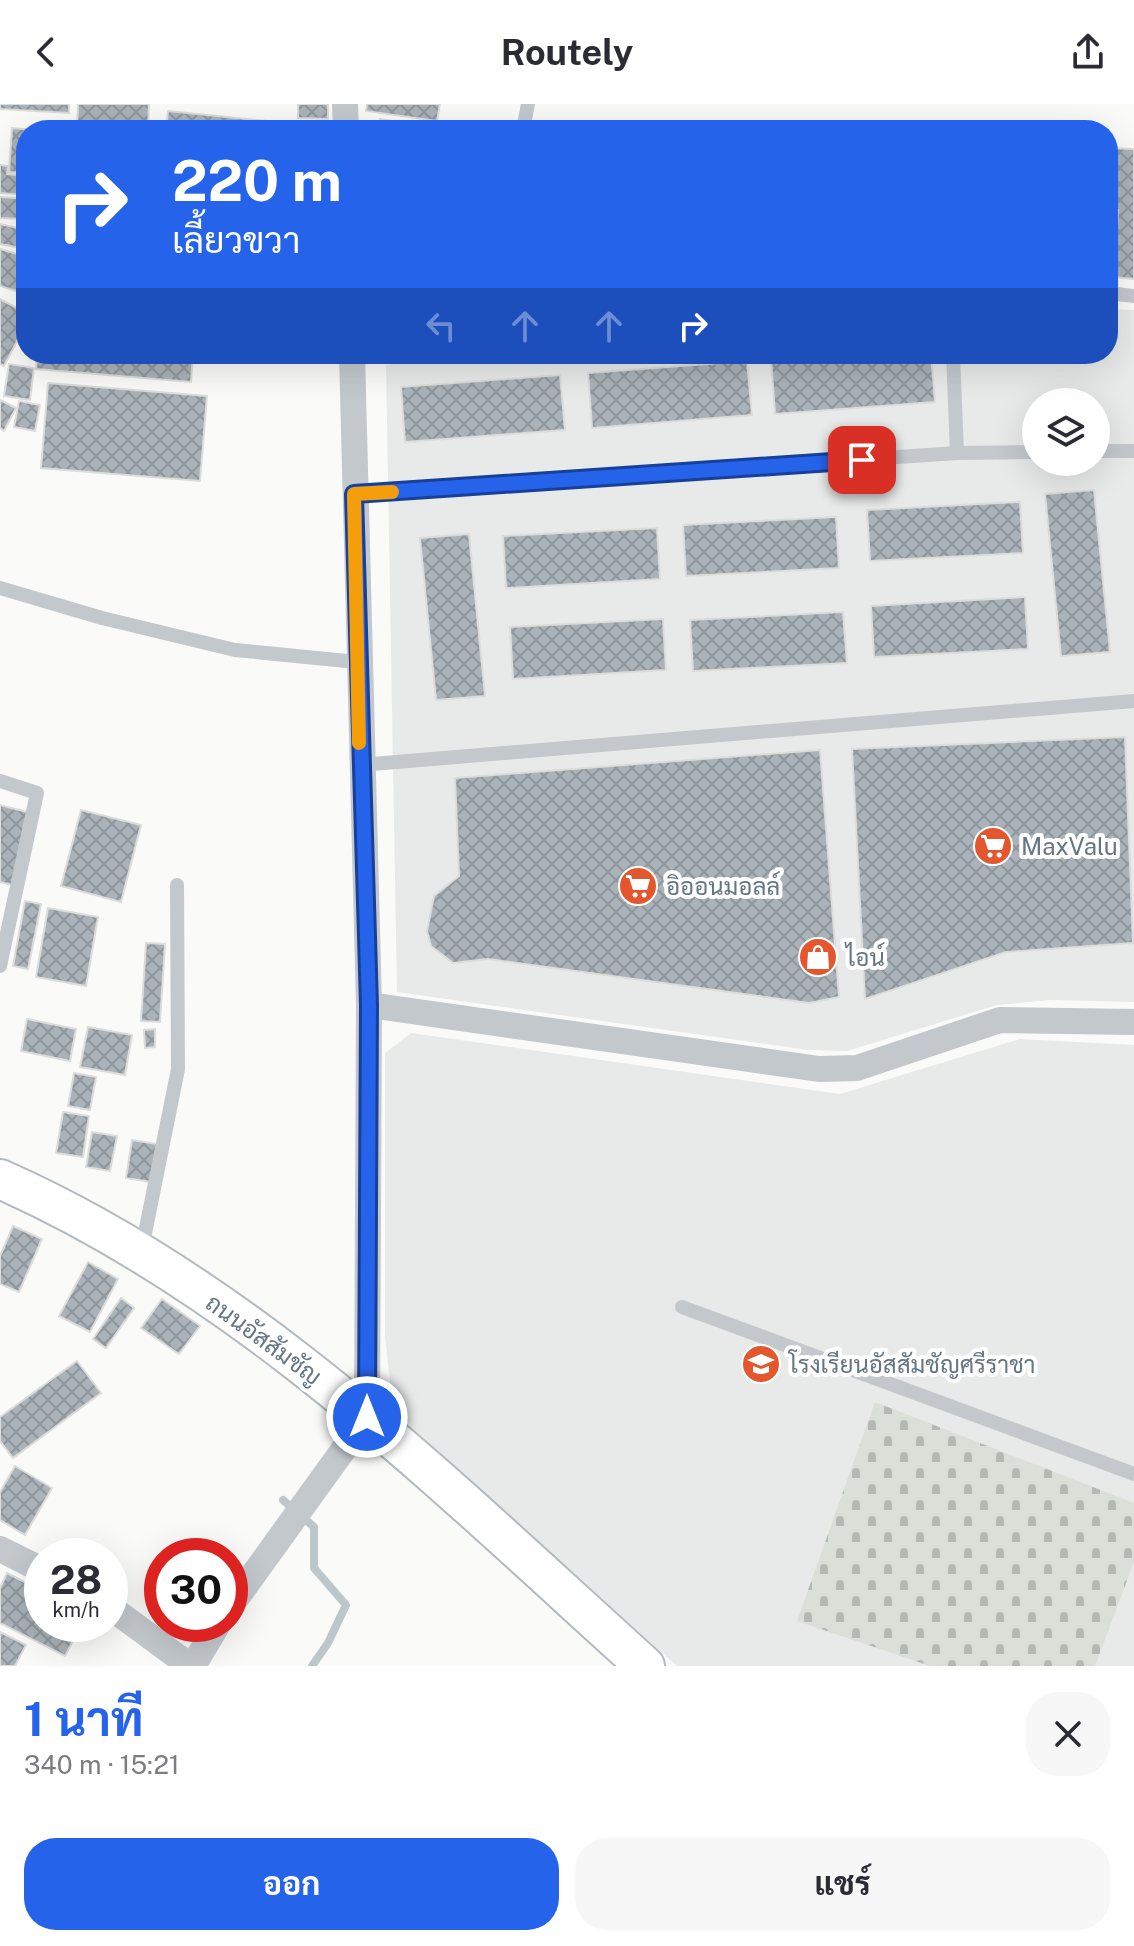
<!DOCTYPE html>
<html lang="th">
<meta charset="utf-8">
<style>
body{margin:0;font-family:"Public Sans",Sarabun,sans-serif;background:#f7f7f7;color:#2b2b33;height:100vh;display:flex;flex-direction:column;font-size:30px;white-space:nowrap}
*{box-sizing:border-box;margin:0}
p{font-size:26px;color:#7c7c81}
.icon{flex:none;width:44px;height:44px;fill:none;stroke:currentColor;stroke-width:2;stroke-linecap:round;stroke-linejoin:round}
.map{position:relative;height:1562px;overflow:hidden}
.drawer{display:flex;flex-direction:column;background:#fff;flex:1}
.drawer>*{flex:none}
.guide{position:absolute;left:16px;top:16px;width:1102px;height:244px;border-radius:32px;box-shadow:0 8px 32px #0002;background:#2563eb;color:#fff;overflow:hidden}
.fabs{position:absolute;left:1022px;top:284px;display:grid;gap:16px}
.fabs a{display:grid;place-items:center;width:88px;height:88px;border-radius:50%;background:#fff;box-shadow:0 8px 32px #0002;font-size:40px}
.speed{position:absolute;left:24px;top:1434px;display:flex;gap:16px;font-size:40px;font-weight:700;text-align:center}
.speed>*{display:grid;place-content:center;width:104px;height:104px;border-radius:50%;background:#fff;box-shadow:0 8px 32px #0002;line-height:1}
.speed small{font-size:20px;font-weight:400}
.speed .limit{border:12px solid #d22;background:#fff;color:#111}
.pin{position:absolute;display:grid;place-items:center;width:68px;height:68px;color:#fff;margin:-34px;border-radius:16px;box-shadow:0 4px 12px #0006}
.me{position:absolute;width:88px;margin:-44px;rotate:0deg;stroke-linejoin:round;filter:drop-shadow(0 0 6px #0008)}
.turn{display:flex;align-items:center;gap:28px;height:168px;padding:0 24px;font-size:36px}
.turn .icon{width:104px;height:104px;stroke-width:2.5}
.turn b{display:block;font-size:56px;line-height:68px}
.lanes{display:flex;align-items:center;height:76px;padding:0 24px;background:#0003;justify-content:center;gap:40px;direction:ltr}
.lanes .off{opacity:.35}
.round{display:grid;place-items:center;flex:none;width:84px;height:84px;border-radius:32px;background:#f7f7f7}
.headline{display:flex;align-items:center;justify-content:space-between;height:136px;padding:0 24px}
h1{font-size:48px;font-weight:700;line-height:60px;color:#2563eb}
.action{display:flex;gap:16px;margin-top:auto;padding:16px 24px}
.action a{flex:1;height:92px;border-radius:32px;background:#2563eb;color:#fff;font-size:32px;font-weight:700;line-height:92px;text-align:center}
.action a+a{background:#f7f7f7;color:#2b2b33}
header{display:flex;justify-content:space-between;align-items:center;height:104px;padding:0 24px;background:#fff;font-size:36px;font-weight:700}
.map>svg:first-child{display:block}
.built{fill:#e8e9e9;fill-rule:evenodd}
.cemetery{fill:url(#cemetery-stones)}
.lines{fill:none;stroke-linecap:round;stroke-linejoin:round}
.stream{stroke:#bbc7cb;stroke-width:8}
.building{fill:url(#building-cross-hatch);stroke:#dcdcda;stroke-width:2}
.secondary-casing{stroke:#b3babf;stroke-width:42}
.lane{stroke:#c3c8cc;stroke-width:14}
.street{stroke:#c3c8cc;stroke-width:26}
.secondary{stroke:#fff;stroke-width:38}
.route-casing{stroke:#184099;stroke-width:20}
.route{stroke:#2563eb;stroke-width:14}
.slow{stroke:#f59e0b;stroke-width:14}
.labels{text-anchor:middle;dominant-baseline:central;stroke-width:8;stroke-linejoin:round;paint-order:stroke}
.poi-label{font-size:24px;fill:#657683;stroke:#fff;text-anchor:start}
.street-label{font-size:24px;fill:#657683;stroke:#fff}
</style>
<header><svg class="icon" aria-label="back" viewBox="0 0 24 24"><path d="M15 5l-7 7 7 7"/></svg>Routely<svg class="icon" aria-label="share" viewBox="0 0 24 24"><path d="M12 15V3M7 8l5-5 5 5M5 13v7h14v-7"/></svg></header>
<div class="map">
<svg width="1134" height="1562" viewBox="0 0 1134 1562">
<defs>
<pattern id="cemetery-stones" width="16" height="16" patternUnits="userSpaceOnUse" patternTransform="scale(2)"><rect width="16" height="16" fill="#dadfd7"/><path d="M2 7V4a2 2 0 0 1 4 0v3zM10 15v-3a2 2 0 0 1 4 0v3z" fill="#b4b9b4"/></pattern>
<pattern id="building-cross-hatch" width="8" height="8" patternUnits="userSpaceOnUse" patternTransform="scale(2)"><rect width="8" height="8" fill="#aab3b9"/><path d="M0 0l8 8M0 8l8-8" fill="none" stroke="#8e969c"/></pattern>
</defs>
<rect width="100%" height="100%" fill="#fafaf8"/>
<g class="built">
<path d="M1108 205 1134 206V898L1050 896 997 901 847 947 808 946 397 888 386 261 460 250H1108ZM1036 298H1096V358H1036Z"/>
<polygon points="411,929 840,990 1020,935 1134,941 1134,1562 677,1562 413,1328 391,1286 385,1233 385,949"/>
</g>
<polygon class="cemetery" points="875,1298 1134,1399 1134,1458 1095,1562 930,1562 797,1517"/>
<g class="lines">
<polyline class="stream" points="283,1396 314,1423 314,1464 346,1501 328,1539 312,1562"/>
</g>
<g class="building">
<polygon points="0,0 69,0 69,9 0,5"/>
<polygon points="78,0 149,0 148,26 77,26"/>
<polygon points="298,0 328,0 328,15 298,14"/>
<polygon points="367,0 440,0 437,17 366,7"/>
<polygon points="168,7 267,17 266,26 166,26"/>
<polygon points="380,15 428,23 428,26 378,26"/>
<polygon points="12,24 35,26 26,26 26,69 9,68"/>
<polygon points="1108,44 1134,45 1134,175 1114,173 1118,106 1108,106"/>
<polygon points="0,61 8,62 7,70 26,72 26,91 0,89"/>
<polygon points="0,93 26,95 26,115 0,114"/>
<polygon points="0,120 26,126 26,145 0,140"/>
<polygon points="0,145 26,153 26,190 0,182"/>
<polygon points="0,195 26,209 26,220 4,262 0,260"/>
<polygon points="37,250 193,250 191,278 36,265"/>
<polygon points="845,250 931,250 935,298 775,310 771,256"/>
<polygon points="747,257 752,311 592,324 588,269"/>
<polygon points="9,260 34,264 30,296 4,292"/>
<polygon points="560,271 565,326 405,338 401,283"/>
<polygon points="48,279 207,292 200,377 41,364"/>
<polygon points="0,296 16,304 4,327 0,324"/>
<polygon points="19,297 40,301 35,327 14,323"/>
<polygon points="1094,386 1110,548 1061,552 1045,390"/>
<polygon points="1020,398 1023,449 870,457 867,406"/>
<polygon points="836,413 839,464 686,472 683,421"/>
<polygon points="657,424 660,475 506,484 503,432"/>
<polygon points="469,430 485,592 436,596 420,434"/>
<polygon points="1025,493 1028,545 874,553 871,502"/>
<polygon points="843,508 847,559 693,567 690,516"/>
<polygon points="663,515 666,566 513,575 510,523"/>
<polygon points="1125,633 1133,839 1006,848 865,895 852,645"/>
<polygon points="820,646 839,893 809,899 488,855 453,859 431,842 427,827 434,792 459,772 455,674"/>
<polygon points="0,701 31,709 12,781 0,778"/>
<polygon points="81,706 141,721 121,798 61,782"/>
<polygon points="25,797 41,800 28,865 13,862"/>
<polygon points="48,804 98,813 86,882 36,873"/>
<polygon points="146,839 165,840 160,918 141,917"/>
<polygon points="27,915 76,925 70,957 21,947"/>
<polygon points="88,923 132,931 125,971 80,963"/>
<polygon points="155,925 155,943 145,944 144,926"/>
<polygon points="74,969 96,973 90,1006 68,1002"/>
<polygon points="63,1008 89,1012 83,1053 56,1049"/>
<polygon points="92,1028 117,1032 110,1067 86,1063"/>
<polygon points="132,1036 157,1040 151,1078 126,1074"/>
<polygon points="13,1122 42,1135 19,1188 0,1180 0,1152"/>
<polygon points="88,1158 118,1175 90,1228 59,1212"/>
<polygon points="121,1194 134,1204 106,1244 93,1235"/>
<polygon points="162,1195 200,1222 179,1250 141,1224"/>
<polygon points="77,1257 101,1289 13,1354 0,1337 0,1313"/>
<polygon points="15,1362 52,1384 25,1431 0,1416 0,1388"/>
<polygon points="7,1469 42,1487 42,1520 82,1520 65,1552 0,1519 0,1484"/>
<polygon points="0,1528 26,1541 15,1562 0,1562"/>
</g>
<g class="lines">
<g class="secondary-casing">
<path id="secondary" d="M0 1075C249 1185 445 1382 645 1562"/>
</g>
<g class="lane">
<polyline points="523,26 528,0"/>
<polyline points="1108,189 1134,192"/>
<polyline points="953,250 957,349"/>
<polyline points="1096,347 1134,347"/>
<polyline points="354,390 957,349 1036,348"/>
<polyline points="0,484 102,514 235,546 357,558"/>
<polyline points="360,661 1134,597"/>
<polyline points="0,677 37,689 0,862"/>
<polyline points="141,1149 178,965 177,781"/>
<polyline points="682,1203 1134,1370"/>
</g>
<g class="street">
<polyline points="345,0 346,26"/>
<polyline points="369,901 819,965 857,964 1000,916 1134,918"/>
<polyline points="0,1445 42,1466"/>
<polyline points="110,1503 190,1562"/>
<polyline points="230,1503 367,1313 369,901 352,250"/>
<polyline points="193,1562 218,1520"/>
</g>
<use href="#secondary" class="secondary"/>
</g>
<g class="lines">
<g class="route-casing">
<polyline id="route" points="367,1313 369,901 354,390 862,356"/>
</g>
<use href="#route" class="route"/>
<polyline class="slow" points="359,639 354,390 392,388"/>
</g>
<defs>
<g id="supermarket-disc" transform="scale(2)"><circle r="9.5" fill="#e4572e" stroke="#fff"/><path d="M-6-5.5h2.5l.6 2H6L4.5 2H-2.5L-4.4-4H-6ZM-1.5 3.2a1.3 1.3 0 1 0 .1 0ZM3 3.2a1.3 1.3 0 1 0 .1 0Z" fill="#fff"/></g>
<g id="shop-disc" transform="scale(2)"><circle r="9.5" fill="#e4572e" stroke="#fff"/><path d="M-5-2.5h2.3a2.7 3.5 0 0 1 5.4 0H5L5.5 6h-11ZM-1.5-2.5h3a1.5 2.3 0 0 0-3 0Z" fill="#fff"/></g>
<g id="school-disc" transform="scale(2)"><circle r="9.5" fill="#e4572e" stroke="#fff"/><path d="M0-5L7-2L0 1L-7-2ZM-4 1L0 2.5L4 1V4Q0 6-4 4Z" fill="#fff"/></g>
</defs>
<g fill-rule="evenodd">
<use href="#supermarket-disc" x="993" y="742"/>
<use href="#supermarket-disc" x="638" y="782"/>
<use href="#shop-disc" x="818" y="853"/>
<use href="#school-disc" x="761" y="1260"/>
</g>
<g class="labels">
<g class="poi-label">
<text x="1021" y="742">MaxValu</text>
<text x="666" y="782">อิออนมอลล์</text>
<text x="846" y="853">ไอน์</text>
<text x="789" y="1260">โรงเรียนอัสสัมชัญศรีราชา</text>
</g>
<g class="street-label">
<text transform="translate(264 1235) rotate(36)">ถนนอัสสัมชัญ</text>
</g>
</g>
</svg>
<div class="fabs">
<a><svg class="icon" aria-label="layers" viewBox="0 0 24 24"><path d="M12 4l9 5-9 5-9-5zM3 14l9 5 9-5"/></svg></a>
</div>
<div class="speed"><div>28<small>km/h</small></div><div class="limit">30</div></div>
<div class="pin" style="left:862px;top:356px;background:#d93025"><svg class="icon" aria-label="arrive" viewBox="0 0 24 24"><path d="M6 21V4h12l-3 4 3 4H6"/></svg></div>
<svg class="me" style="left:367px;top:1313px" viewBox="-20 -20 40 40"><circle r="17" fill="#2563eb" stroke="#fff" stroke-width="3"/><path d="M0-11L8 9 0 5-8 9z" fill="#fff"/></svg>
<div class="guide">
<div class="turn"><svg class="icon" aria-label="right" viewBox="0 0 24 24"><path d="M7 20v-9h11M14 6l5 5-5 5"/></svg><div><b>220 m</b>เลี้ยวขวา</div></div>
<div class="lanes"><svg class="icon off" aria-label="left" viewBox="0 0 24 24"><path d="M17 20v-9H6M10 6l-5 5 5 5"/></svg><svg class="icon off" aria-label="ahead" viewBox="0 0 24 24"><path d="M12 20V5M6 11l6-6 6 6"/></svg><svg class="icon off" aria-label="ahead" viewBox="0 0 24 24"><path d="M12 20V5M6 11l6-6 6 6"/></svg><svg class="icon" aria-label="right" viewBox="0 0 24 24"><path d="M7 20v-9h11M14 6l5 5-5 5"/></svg></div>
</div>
</div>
<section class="drawer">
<div class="headline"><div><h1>1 นาที</h1><p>340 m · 15:21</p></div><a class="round"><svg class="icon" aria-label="close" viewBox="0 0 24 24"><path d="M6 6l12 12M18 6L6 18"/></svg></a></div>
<div class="action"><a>ออก</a><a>แชร์</a></div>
</section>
